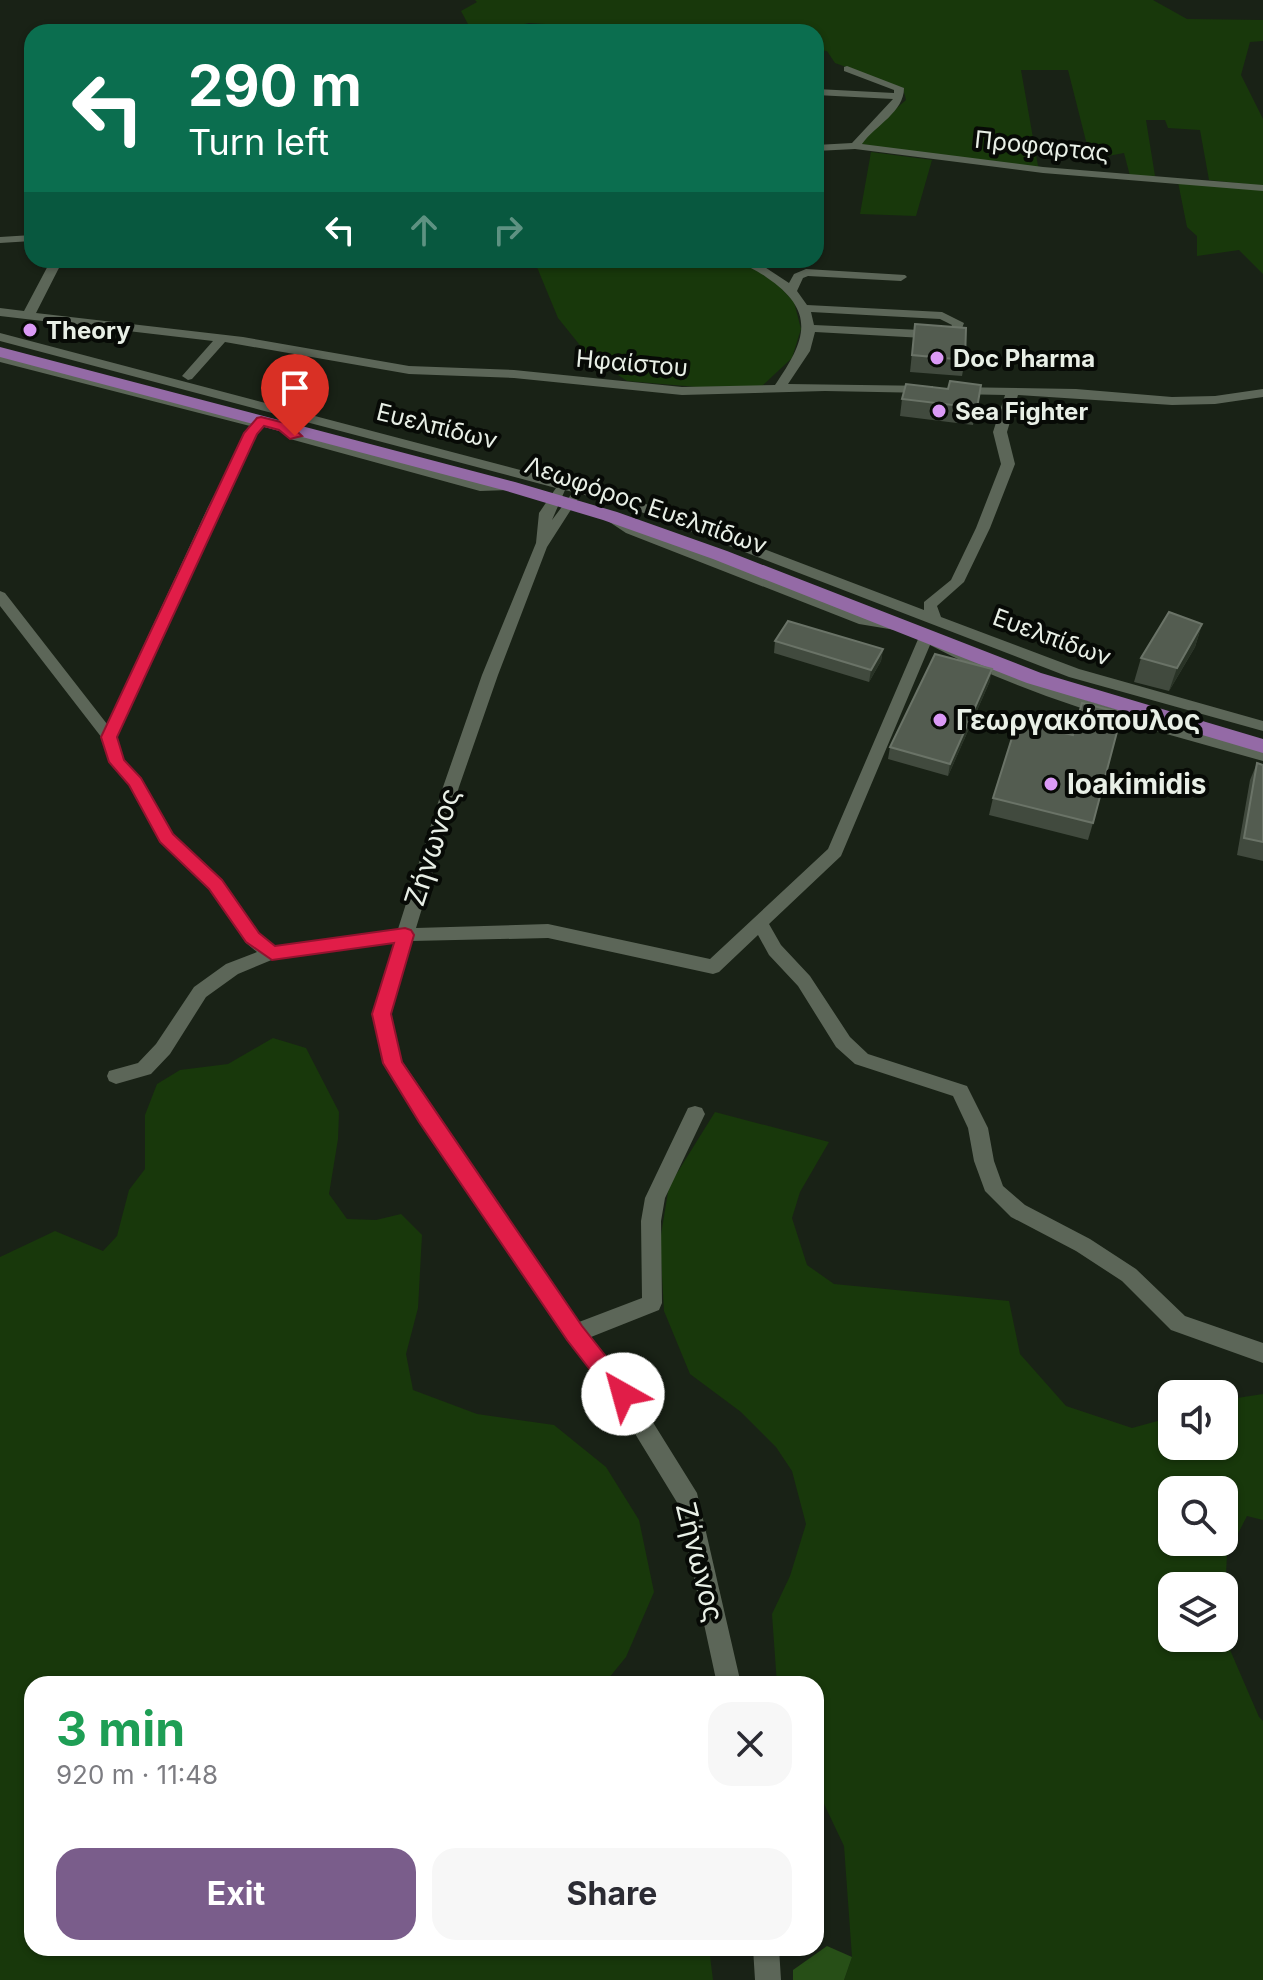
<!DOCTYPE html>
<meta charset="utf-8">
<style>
:root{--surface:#fff;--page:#f7f7f7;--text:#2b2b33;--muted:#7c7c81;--accent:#7a5d8b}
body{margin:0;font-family:Inter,sans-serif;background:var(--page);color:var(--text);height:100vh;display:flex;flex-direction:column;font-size:30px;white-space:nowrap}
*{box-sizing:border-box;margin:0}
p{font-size:26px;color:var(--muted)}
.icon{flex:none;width:44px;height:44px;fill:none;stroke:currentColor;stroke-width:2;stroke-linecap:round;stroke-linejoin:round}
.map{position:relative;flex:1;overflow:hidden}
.sheet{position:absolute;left:24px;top:1676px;width:800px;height:280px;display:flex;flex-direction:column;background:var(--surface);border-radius:24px;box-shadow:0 2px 6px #0004}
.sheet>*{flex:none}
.guide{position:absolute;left:24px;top:24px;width:800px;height:244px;border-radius:24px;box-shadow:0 2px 6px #0004;background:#0b6e4f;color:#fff;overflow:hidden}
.controls{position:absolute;left:1158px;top:1380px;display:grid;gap:16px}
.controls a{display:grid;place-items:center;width:80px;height:80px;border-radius:16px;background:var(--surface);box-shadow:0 2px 6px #0004;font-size:40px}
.pin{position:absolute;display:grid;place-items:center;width:68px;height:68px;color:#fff;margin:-82px -34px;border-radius:50% 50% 50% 0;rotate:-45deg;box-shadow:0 0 8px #0007}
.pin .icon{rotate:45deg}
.me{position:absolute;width:88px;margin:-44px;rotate:322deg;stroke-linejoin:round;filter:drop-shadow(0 0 6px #0008)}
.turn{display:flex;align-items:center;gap:28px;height:168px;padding:0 32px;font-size:36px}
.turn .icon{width:104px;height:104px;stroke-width:2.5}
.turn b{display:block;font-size:56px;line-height:68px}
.lanes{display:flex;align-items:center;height:76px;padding:0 32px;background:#0003;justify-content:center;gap:40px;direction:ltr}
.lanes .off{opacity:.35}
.round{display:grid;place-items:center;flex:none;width:84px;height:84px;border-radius:24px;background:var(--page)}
.headline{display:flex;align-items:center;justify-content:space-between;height:136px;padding:0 32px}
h1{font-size:48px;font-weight:700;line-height:60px;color:#1e9e55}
.primary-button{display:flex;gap:16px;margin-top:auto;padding:16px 32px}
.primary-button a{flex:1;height:92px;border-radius:24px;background:var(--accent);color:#fff;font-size:32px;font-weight:700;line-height:92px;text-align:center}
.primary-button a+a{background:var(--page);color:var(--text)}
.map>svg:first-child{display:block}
</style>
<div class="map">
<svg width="1263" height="1980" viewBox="0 0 1263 1980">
<rect width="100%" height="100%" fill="#192216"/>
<g fill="#18380b" fill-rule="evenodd">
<polygon points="475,0 1153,0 1187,19 1263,20 1263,41 1250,42 1241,75 1263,119 1263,186 1209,180 1200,130 1168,128 1165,120 1146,120 1155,176 1130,176 1124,153 1087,160 1090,157 1068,70 1021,70 1038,166 1042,168 861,145 868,133 906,100 903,88 835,63 827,51 816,50 816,32 669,32 529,23 497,30 469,26 461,11 477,2"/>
<polygon points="871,152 932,160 916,216 860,214"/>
<polygon points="1178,182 1263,190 1263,274 1239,250 1197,256 1197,236 1187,227"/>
<polygon points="534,260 735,260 756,270 777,284 794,302 801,329 792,358 762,386 697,387 627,381 587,354 558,318"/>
<polygon points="273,1038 306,1048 339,1112 338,1139 329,1194 347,1219 376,1220 401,1214 422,1235 418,1308 406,1354 413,1390 477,1414 554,1425 606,1467 639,1520 654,1592 626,1657 604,1684 32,1684 32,1948 709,1948 713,1980 0,1980 0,1257 55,1231 103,1251 117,1236 129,1190 145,1169 145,1115 157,1084 180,1070 228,1064"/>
<path d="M715 1112 829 1142 800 1192 792 1218 807 1265 834 1284 1009 1301 1020 1354 1066 1406 1132 1428 1172 1417V1446H1224V1400L1263 1394V1520L1247 1516 1227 1555 1224 1608V1586H1172V1638L1224 1636 1259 1717 1263 1721V1980H844L852 1957 844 1846 816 1787V1684H777L772 1614 790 1576 806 1524 792 1471 776 1447 741 1412 690 1374 664 1311 660 1241 669 1186ZM1172 1490H1224V1542H1172Z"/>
</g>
<polygon fill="#274f17" points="827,1946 852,1957 844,1980 793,1980 793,1970"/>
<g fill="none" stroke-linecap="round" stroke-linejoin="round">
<g fill="#5c6658" fill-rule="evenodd">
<path d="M847 66 904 88C904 112 876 125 862 144L1043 167 1263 185V191L1043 173 855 149 816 151V145L852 143 893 99 816 95 817 89 894 93V90L844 71V67Z"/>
<polygon points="32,235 32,241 0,243 0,237"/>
<path d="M51 260H63L36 313 243 337 409 366 514 370 682 387 775 385C805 341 818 312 766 277 758 271 747 267 739 260H754L789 283 794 274 806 269 905 275 907 277 901 281 808 276 803 278 797 291 807 305 942 312 964 323 960 334 942 339 815 332 810 351 788 384 933 386V392L929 393 825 391 682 395 514 378 409 374 225 342 192 379 188 380 182 376 213 341 0 316V308L24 311ZM811 312 940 319 952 325 950 329 942 331 814 325Z"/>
<path d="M0 333 638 501 924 610V602L951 580 976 528 1001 464 993 432 1005 395 955 394 951 393V387L1076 389 1172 397 1215 396 1263 389V397L1215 404 1172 405 1018 395 1007 432 1015 464 990 528 964 582 937 606 941 617 1079 669 1263 721V731L1069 677 628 507 581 494 547 547 498 675 459 787 416 928 548 924 710 959 828 849 919 637 926 632 990 664 1089 701 1263 751V761C1149 729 1035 701 930 645L841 856 769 924 781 945 810 976 850 1037 868 1054 967 1086 988 1128 994 1161 1003 1186 1025 1205 1090 1239 1136 1269 1185 1316 1263 1343V1363L1171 1330 1122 1281 1076 1251 1011 1217 985 1191 974 1161 968 1128 953 1096 855 1064 836 1047 798 986 769 955 758 935 719 972 713 974 548 938 412 941 390 1014 402 1061 579 1322 642 1298 641 1221 645 1198 688 1108 695 1106 702 1108 705 1114 665 1198 661 1221 662 1303 659 1310 591 1337 631 1387 697 1493 741 1684H717L678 1504 615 1401 568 1340 419 1122 384 1063 372 1014 394 943 274 959 238 974 206 997 170 1054 151 1074 116 1084 109 1081 107 1076 109 1071 138 1063 156 1044 194 987 226 964 257 952 246 943 209 888 160 842 129 785 109 762 102 738 0 606V591L5 593 107 724 208 507 250 426 0 362V354L246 419 261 417 267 421 257 434 222 507 117 737 124 760 141 778 172 834 221 880 258 933 275 946 398 929 443 787 482 675 536 543 539 513 556 488 0 341ZM565 490 573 492 552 520Z"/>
<polygon points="284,423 300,433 480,483 509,482 516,486 509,490 480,491 290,439 277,427"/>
<polygon points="610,512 636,527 867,617 895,620 902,625 895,630 859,624 626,533 605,519 603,516"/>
<polygon points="753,1948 779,1948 781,1980 755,1980"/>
</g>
<polygon fill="#946aa6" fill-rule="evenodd" points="0,347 515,482 617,512 727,551 1041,673 1263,739 1263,753 1027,683 713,559 603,520 503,490 0,357"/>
</g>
<g fill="#414a3e">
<polygon points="915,324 965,360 962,376 910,372"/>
<polygon points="981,385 973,425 900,416 902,399 948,389"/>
<polygon points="1202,624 1195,647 1169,691 1134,682 1141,658"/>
<polygon points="775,641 883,649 881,661 869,682 774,653"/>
<polygon points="990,681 948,776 888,759 890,747"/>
<polygon points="1257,763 1263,765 1263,861 1237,855 1250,780"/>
<polygon points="993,798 1093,823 1088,840 989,815"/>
</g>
<g fill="#293326">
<polygon points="1202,624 1195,647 1169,691 1177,668"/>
<polygon points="883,649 881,661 869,682 871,670"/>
<polygon points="992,669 990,681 948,776 950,764"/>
</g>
<g fill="#535c50" stroke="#6a7367" stroke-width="2">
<polygon points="915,324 966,328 965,360 912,355"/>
<polygon points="950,381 981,385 977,408 902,399 906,384 948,389"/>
<polygon points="1169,612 1202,624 1177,668 1141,658"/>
<polygon points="788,621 883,649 871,670 775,641"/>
<polygon points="935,654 992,669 950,764 890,747"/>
<polygon points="1082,703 1122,713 1093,823 993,798 1017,722 1073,735"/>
<polygon points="1257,763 1263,765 1263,842 1244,838"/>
</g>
<polygon fill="#e11d48" stroke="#92132f" stroke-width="2" points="261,417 289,424 302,436 290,439 279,430 264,426 257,434 117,737 124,760 141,778 173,834 222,880 259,933 275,946 405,928 411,930 414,935 391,1014 402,1062 582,1326 630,1387 634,1394 630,1402 623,1405 615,1402 567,1340 419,1122 383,1063 372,1014 394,943 272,960 246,942 209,889 160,842 129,785 109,762 101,737 244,433 257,418"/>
<g fill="#db9af6" stroke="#070a06" stroke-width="3">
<circle cx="30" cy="330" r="8"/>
<circle cx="937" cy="358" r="8"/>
<circle cx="939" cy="411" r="8"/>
<circle cx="940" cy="720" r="8"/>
<circle cx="1051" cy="784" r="8"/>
</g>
<g text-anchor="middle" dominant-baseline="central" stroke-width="8" stroke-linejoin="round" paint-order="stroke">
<g font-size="24" fill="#e8efe6" stroke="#070a06">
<text transform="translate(1042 146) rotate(6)">Προφαρτας</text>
<text transform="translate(632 363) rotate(5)">Ηφαίστου</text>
<text transform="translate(437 426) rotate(14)">Ευελπίδων</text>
<text transform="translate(646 505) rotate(19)">Λεωφόρος Ευελπίδων</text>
<text transform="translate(1052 637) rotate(20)">Ευελπίδων</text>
</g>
<g font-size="24" font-weight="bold" fill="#e8efe6" stroke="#070a06" text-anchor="start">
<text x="46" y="330">Theory</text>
<text x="953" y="358">Doc Pharma</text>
<text x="955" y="411">Sea Fighter</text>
</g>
<g font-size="28" font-weight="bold" fill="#e8efe6" stroke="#070a06" text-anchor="start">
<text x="956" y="720">Γεωργακόπουλος</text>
<text x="1067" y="784">Ioakimidis</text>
</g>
<g font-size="28" fill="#e8efe6" stroke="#070a06">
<text transform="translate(432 847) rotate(-72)">Ζήνωνος</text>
<text transform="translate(700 1562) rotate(76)">Ζήνωνος</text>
</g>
</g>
</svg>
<div class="controls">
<a><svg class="icon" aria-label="sound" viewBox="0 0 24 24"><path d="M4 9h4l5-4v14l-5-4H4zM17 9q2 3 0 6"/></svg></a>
<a><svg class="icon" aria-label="search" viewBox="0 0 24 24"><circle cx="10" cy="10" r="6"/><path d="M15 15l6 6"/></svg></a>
<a><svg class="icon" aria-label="layers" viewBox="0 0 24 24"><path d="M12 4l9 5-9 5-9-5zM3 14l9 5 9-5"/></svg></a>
</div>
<div class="pin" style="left:295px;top:436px;background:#d93025"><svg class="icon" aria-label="arrive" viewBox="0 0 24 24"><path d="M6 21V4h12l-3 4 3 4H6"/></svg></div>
<svg class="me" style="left:623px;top:1394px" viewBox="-20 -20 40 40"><circle r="19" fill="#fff"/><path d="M0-13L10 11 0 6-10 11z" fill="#e11d48"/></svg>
<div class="guide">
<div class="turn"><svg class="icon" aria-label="left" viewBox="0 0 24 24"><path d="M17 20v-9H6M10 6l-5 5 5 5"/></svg><div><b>290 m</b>Turn left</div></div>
<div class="lanes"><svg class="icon" aria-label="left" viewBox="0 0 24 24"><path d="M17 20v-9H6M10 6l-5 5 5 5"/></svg><svg class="icon off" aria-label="ahead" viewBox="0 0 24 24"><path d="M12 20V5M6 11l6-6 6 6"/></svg><svg class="icon off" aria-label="right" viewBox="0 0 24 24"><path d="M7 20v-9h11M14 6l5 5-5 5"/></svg></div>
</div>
<section class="sheet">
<div class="headline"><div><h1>3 min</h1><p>920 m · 11:48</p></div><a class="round"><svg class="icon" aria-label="close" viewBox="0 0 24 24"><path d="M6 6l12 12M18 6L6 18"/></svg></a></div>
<div class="primary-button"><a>Exit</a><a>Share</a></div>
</section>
</div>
